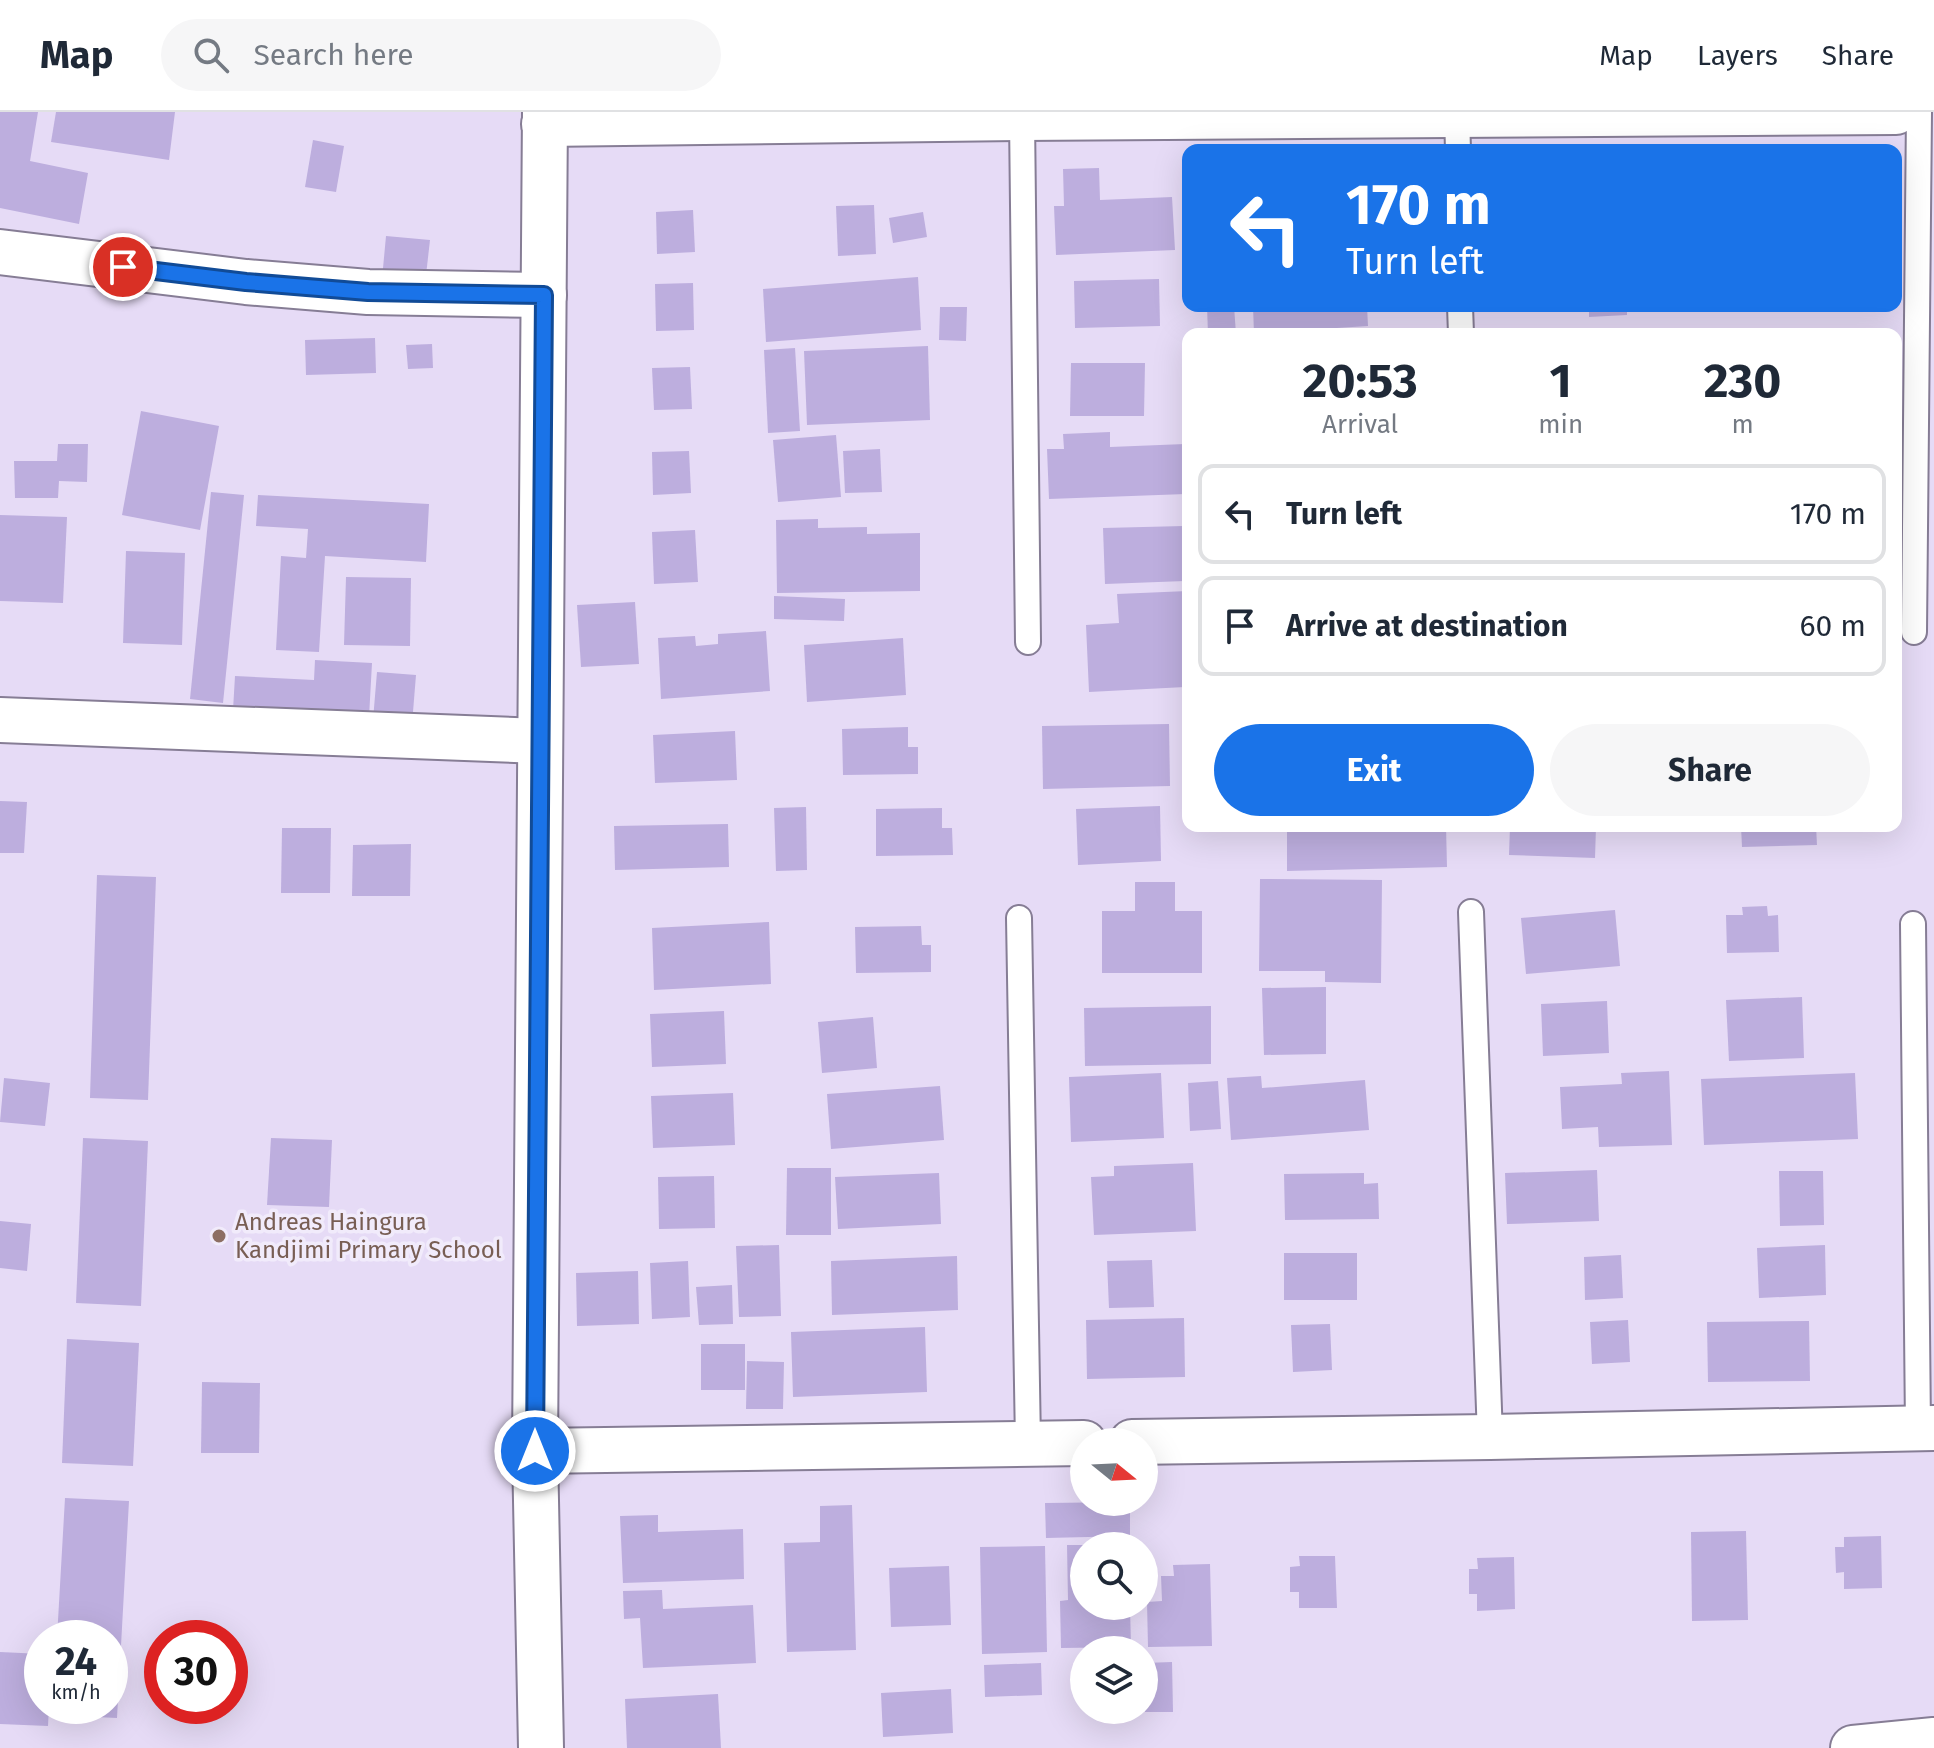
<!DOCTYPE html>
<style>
:root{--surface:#fff;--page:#f6f6f7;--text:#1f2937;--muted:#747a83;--line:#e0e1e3;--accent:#1a73e8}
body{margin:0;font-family:"Fira Sans",sans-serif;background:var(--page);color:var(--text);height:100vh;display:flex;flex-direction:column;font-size:30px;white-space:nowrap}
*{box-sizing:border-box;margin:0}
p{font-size:26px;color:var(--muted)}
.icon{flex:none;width:44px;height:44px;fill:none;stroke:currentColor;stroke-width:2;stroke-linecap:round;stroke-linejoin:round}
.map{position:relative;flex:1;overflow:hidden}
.panel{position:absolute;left:1182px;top:216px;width:720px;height:504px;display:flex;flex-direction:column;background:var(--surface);border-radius:16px;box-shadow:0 8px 32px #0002}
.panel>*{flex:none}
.banner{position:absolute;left:1182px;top:32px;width:720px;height:168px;border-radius:16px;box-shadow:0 8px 32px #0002;background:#1a73e8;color:#fff;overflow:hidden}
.needle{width:52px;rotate:108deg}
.controls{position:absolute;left:1070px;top:1316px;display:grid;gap:16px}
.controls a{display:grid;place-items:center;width:88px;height:88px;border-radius:50%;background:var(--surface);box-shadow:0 8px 32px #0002;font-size:40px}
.speed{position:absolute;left:24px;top:1508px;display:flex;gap:16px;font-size:40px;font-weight:700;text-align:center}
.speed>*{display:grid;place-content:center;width:104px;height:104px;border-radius:50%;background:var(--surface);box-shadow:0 8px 32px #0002;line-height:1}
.speed small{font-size:20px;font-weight:400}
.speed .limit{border:12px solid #d22;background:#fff;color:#111}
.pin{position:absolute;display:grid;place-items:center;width:68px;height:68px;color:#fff;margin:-34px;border:4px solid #fff;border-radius:50%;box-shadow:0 2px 8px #0007}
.me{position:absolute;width:88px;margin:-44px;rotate:0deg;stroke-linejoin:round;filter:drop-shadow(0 0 6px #0008)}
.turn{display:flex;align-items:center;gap:28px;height:168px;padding:0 32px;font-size:36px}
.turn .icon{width:104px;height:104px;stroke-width:2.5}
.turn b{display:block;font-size:56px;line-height:68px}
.eta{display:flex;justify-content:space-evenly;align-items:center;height:136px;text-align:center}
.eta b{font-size:48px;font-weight:700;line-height:56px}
.action{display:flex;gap:16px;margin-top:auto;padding:16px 32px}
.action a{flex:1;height:92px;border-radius:48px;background:var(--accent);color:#fff;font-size:32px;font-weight:700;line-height:92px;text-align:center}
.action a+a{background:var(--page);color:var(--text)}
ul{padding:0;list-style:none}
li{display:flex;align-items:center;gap:24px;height:100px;margin:0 16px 12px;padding:0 16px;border:4px solid var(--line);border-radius:16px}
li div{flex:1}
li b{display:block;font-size:30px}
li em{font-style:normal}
header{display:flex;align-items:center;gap:48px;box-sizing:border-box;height:112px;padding:0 40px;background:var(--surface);border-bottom:2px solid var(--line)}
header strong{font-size:38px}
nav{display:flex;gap:44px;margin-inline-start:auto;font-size:28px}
.search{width:560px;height:72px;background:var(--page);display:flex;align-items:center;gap:20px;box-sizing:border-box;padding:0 28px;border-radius:44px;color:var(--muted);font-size:30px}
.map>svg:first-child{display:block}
</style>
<header>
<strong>Map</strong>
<div class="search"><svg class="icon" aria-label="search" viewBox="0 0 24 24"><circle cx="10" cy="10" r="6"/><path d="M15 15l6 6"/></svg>Search here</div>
<nav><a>Map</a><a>Layers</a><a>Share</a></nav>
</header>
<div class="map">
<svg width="1934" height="1636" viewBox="0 0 1934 1636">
<rect width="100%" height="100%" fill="#e6dbf6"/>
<g fill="#bdaede">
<polygon points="0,0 38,0 30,49 88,61 79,112 0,96"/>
<polygon points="56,0 175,0 169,48 51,30"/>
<polygon points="313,28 344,34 336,80 305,75"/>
<polygon points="1099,56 1100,88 1172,85 1175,138 1056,143 1054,94 1064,94 1063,57"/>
<polygon points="874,93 876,142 838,144 836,94"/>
<polygon points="693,98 695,140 657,142 656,100"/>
<polygon points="923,100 927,125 893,131 889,106"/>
<polygon points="386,124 430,128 425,172 382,167"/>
<polygon points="918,165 921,218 766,230 763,177"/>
<polygon points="1159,167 1160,214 1075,216 1074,169"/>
<polygon points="693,171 694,218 656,219 655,172"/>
<polygon points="1207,194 1234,194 1236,222 1208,222"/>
<polygon points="1253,194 1367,194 1368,214 1337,216 1337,220 1254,222"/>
<polygon points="1589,194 1627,194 1627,203 1589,205"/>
<polygon points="1775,194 1813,194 1813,198 1776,199"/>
<polygon points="940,195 967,195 966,229 939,228"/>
<polygon points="375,226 376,261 306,263 305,228"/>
<polygon points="432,232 433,256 408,257 406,233"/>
<polygon points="928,234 930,308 807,313 804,239"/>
<polygon points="795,236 800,319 768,321 764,238"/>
<polygon points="1071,251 1145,251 1144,304 1070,304"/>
<polygon points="690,255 692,297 654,298 652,256"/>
<polygon points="141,299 219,314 200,418 122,403"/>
<polygon points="1110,320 1110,335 1185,332 1186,382 1049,387 1047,337 1064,337 1063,322"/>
<polygon points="836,323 841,385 778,390 773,328"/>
<polygon points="58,332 88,332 87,370 59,369 58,386 15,386 14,349 57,349"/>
<polygon points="880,337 882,380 845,381 843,339"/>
<polygon points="689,339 691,381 653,383 652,340"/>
<polygon points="211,380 244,383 223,591 190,587"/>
<polygon points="258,383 429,392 426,450 325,444 319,540 276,538 281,444 306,446 308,417 256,414"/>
<polygon points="0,403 67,405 63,491 0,489"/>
<polygon points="818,407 818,416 867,415 867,422 920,421 920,479 777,481 776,408"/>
<polygon points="1184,414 1185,469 1105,472 1103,416"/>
<polygon points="695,418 698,470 654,472 652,420"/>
<polygon points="126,439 185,441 182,533 123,531"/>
<polygon points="346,465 411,466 410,534 344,533"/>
<polygon points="1188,479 1188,588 1185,588 1185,575 1089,580 1086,513 1119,511 1117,482"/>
<polygon points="774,484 845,487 844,509 774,507"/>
<polygon points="635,490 639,552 581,555 577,493"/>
<polygon points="766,519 770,579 661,587 658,526 695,524 696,534 718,532 718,522"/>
<polygon points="903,526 906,583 807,590 804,533"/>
<polygon points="315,548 372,551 369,605 233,598 235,564 314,568"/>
<polygon points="377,560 416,563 412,612 373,608"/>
<polygon points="1169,612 1170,674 1043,677 1042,614"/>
<polygon points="908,615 908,635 918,635 918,662 843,663 842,617"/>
<polygon points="735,619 737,668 655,671 653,623"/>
<polygon points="0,689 27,690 24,741 0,741"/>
<polygon points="1160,694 1161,749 1078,753 1076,697"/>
<polygon points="806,695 807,758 776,759 774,696"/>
<polygon points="942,696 942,716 952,716 953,743 876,744 876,697"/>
<polygon points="728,712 729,755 615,758 614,714"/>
<polygon points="1287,714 1446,714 1447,755 1287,759"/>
<polygon points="1510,714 1596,714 1595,746 1509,743"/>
<polygon points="1741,714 1816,714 1817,733 1742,735"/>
<polygon points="282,716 331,716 330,781 281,781"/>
<polygon points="411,732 410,784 352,784 353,733"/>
<polygon points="97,763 156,765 148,988 90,986"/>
<polygon points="1260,767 1382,768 1381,871 1325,870 1325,859 1259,859"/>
<polygon points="1135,770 1175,770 1175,799 1202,799 1202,861 1102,861 1102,799 1135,799"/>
<polygon points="1767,794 1768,804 1778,803 1779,840 1727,841 1726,803 1743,803 1742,795"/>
<polygon points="1615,798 1620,854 1526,862 1521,806"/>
<polygon points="769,810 771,872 654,878 652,816"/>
<polygon points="921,814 922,833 931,833 931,860 856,861 855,815"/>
<polygon points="1326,875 1326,942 1264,943 1262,876"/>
<polygon points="1802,885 1804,946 1729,949 1726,888"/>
<polygon points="1607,889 1609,941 1543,944 1541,892"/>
<polygon points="1211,894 1211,952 1085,954 1084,896"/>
<polygon points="724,899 726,952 652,955 650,902"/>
<polygon points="873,905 877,956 822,961 818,910"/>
<polygon points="1669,959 1672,1033 1599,1035 1598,1015 1562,1017 1560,975 1622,972 1621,961"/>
<polygon points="1161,961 1164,1026 1071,1030 1069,965"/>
<polygon points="1855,961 1858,1027 1704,1033 1701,967"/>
<polygon points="1261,964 1262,976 1365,968 1369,1018 1231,1028 1227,966"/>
<polygon points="4,966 50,971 45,1014 0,1010"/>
<polygon points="1218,969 1221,1017 1190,1019 1188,971"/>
<polygon points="940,974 944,1028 831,1037 827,982"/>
<polygon points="733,981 735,1033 653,1036 651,984"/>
<polygon points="83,1026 148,1029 141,1194 76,1191"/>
<polygon points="271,1026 332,1028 329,1095 267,1093"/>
<polygon points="1193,1051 1196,1119 1094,1123 1091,1065 1114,1064 1114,1054"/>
<polygon points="787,1056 831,1056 831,1123 786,1123"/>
<polygon points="1597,1058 1599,1109 1507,1112 1505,1061"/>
<polygon points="1779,1059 1823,1059 1824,1113 1780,1114"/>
<polygon points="939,1061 941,1112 838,1117 835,1065"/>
<polygon points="1364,1061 1364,1072 1378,1071 1379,1107 1285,1108 1284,1062"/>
<polygon points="714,1064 715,1116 659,1117 658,1065"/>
<polygon points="0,1109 31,1112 27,1159 0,1156"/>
<polygon points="779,1133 781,1204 739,1205 736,1134"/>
<polygon points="1825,1133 1826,1183 1759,1186 1757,1136"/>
<rect x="1284" y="1141" width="73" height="47"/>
<polygon points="1621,1143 1623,1186 1585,1188 1584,1145"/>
<polygon points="957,1144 958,1198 832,1203 831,1149"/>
<polygon points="1152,1148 1154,1195 1109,1196 1107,1149"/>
<polygon points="688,1149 690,1205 652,1207 650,1151"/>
<polygon points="638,1159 639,1212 577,1214 576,1161"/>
<polygon points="732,1173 733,1212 699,1213 696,1175"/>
<polygon points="1184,1206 1185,1265 1087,1267 1086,1208"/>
<polygon points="1628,1208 1630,1250 1592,1252 1590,1210"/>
<polygon points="1809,1209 1810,1269 1708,1270 1707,1210"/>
<polygon points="1330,1212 1332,1258 1293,1260 1291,1213"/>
<polygon points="925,1215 927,1280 793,1285 791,1220"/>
<polygon points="67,1227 139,1231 133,1354 62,1351"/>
<rect x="701" y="1232" width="44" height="46"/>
<polygon points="747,1249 784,1250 783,1297 746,1297"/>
<polygon points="202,1270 260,1271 259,1341 201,1341"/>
<polygon points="65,1386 129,1389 117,1606 53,1603 53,1594 110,1594 110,1526 57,1526"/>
<polygon points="1130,1390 1130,1424 1046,1426 1045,1391"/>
<polygon points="852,1393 856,1538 787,1540 784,1431 820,1430 820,1394"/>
<polygon points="658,1403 658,1420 743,1417 744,1467 623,1471 620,1404"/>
<polygon points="1746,1419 1748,1508 1692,1509 1691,1420"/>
<polygon points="1881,1424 1882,1476 1844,1477 1844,1460 1836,1461 1835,1435 1844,1435 1844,1425"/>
<polygon points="1067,1433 1084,1433 1084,1494 1130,1494 1131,1535 1061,1536 1060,1489 1068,1488"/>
<polygon points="1045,1434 1047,1540 982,1542 980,1435"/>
<polygon points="1299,1444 1335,1444 1337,1496 1299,1496 1299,1480 1290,1480 1290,1455 1300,1454"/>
<polygon points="1514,1445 1515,1497 1477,1499 1477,1482 1469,1482 1469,1457 1478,1457 1477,1446"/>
<polygon points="1210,1452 1212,1534 1148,1535 1147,1490 1162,1489 1161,1464 1174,1464 1173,1453"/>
<polygon points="949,1454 951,1513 891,1515 889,1456"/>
<polygon points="662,1478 663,1497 753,1493 756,1551 643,1556 640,1506 624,1507 623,1479"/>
<polygon points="0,1540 42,1542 42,1594 49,1594 48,1614 0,1612"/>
<polygon points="1172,1550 1173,1600 1145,1600 1144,1551"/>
<polygon points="1041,1551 1042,1583 985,1585 984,1553"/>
<polygon points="951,1577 953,1621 883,1625 881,1581"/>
<polygon points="718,1582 721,1636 627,1636 625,1587"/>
</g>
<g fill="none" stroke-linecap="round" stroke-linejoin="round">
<defs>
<g id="service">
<polyline points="1457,3 1458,38"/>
<polyline points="1022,6 1028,530"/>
<polyline points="1460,194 1461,222"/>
<polyline points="1914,520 1919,0"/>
<polyline points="1471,800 1490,1325"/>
<polyline points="1019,806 1028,1331"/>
<polyline points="1913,812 1918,1317"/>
</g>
<g id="minor">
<polyline points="544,12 1022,6 1896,0"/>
<polyline points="0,140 246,170 368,180 544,183"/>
<polyline points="0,608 540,629"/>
<polyline points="1132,1330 1490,1325 1934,1316"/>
<polyline points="535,1339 1084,1331"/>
<polyline points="541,1636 535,1339 545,0"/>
</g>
<polyline id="tertiary" points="1853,1636 1934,1628"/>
</defs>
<use href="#service" stroke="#867d95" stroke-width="28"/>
<use href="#minor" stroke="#867d95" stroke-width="48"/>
<use href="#tertiary" stroke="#867d95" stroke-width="48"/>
<use href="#service" stroke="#fff" stroke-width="24"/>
<use href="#minor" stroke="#fff" stroke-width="44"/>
<use href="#tertiary" stroke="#fff" stroke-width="44"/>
</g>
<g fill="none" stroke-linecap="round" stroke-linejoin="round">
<defs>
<polyline id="route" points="123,155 246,170 368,180 544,183 535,1339"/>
</defs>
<use href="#route" stroke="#114b97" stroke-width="20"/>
<use href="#route" stroke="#1a73e8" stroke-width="14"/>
</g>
<circle fill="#8d6e63" stroke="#f1ebfb" stroke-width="3" cx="219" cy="1124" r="8"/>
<g text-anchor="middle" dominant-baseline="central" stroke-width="7" stroke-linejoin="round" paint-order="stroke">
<g font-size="24" fill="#785e54" stroke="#f1ebfb" text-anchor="start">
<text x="235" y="1110">Andreas Haingura<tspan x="235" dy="28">Kandjimi Primary School</tspan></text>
</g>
</g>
</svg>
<div class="controls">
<a><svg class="needle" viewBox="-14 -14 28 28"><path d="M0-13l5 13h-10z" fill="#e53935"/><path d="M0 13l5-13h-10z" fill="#747a83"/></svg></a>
<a><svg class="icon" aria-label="search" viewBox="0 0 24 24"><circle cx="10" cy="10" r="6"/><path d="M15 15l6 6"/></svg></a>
<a><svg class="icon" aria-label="layers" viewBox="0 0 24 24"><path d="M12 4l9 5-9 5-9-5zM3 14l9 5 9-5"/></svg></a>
</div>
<div class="speed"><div>24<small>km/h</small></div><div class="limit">30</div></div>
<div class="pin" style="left:123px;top:155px;background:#d93025"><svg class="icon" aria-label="arrive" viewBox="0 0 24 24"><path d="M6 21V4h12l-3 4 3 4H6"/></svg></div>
<svg class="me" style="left:535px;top:1339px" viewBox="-20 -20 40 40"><circle r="17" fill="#1a73e8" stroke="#fff" stroke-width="3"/><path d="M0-11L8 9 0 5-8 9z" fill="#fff"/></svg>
<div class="banner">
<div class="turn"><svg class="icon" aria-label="left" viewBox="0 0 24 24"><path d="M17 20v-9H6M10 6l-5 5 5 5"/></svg><div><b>170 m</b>Turn left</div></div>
</div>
<section class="panel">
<div class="eta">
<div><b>20:53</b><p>Arrival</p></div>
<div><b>1</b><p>min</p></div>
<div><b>230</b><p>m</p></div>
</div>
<ul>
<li><svg class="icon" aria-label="left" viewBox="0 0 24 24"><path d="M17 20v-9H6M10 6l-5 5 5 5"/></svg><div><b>Turn left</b></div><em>170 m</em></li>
<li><svg class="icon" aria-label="arrive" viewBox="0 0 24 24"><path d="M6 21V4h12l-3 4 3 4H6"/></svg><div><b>Arrive at destination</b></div><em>60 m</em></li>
</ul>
<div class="action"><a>Exit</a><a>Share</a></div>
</section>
</div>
